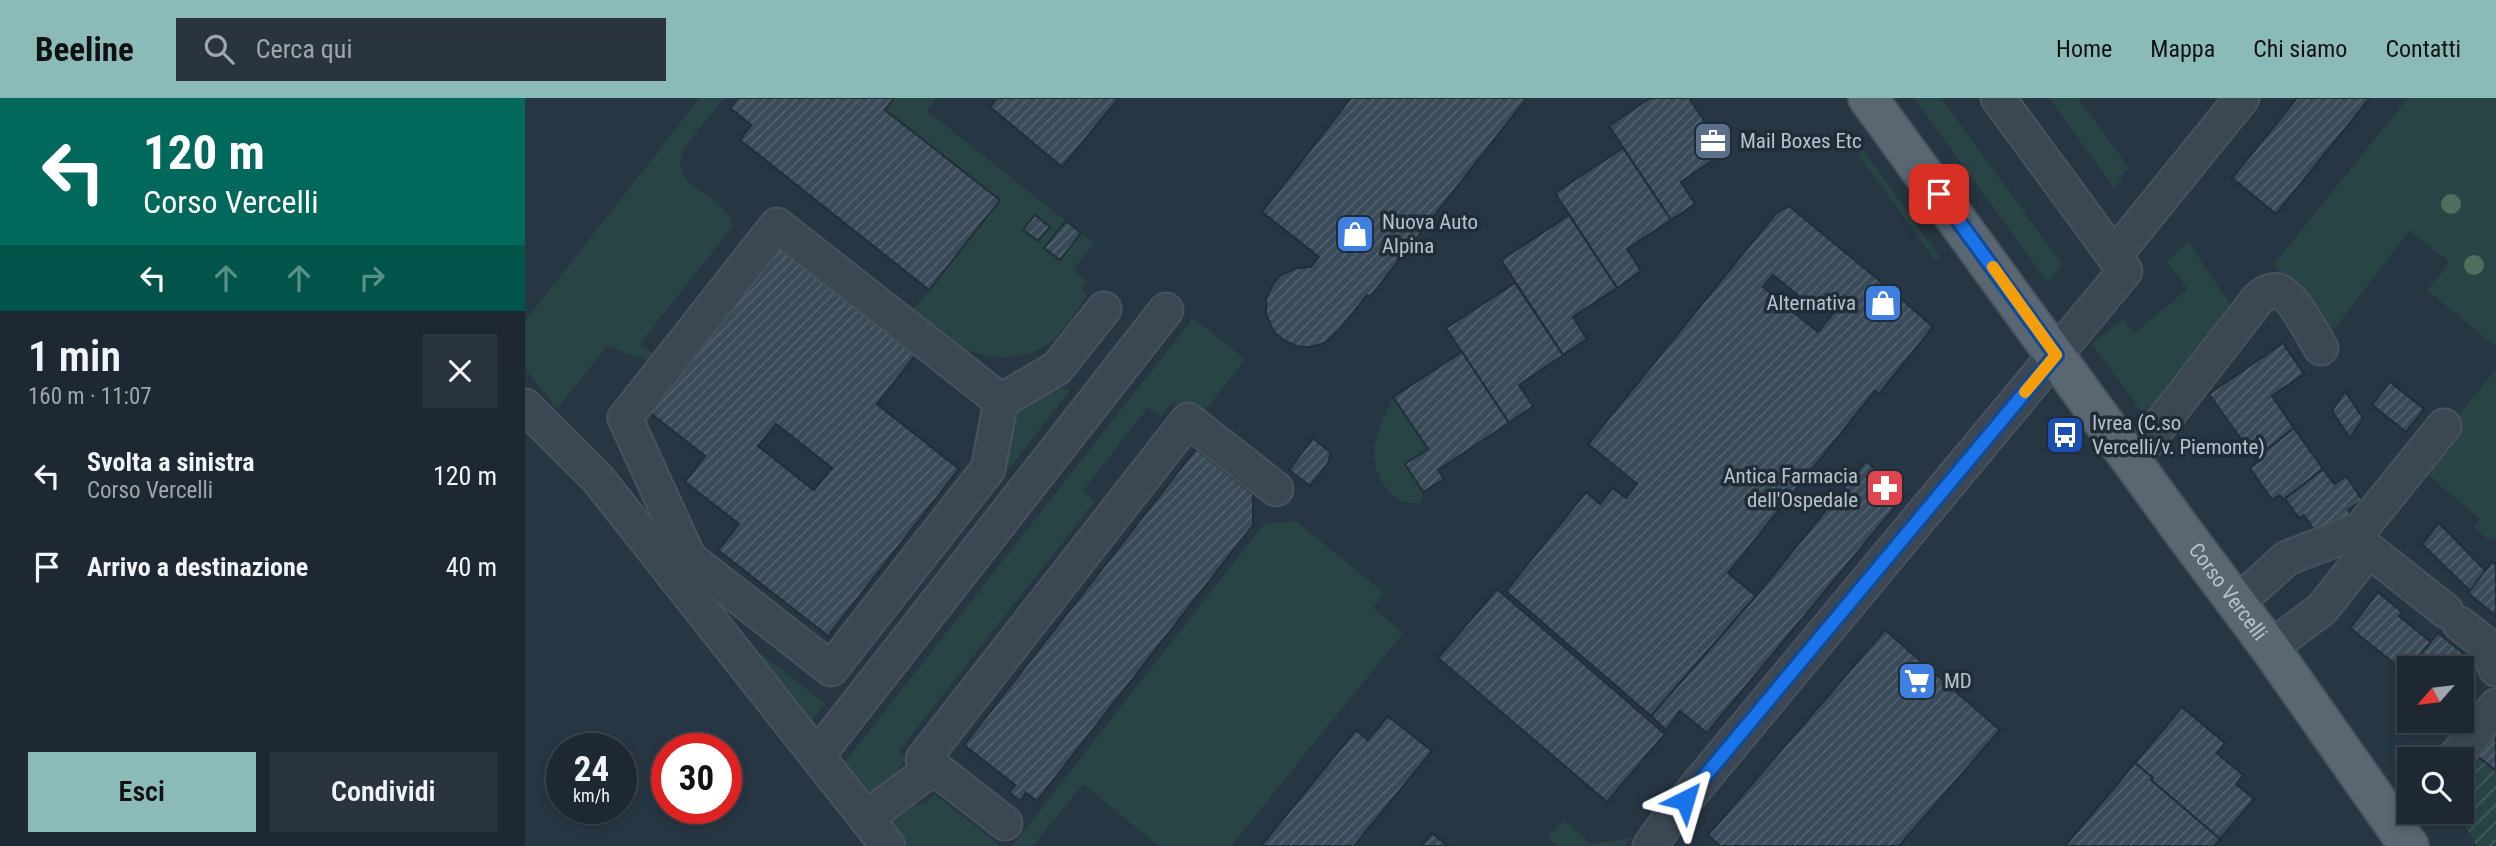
<!DOCTYPE html>
<html lang="it">
<meta charset="utf-8">
<style>
:root{--surface:#1d2832;--page:#2a343e;--text:#f1f3f6;--muted:#a0a6ac;--line:#3b444d;--accent:#8bbbb9}
body{margin:0;font-family:"Roboto Condensed",sans-serif;background:var(--page);color:var(--text);height:100vh;display:flex;flex-direction:column;font-size:26px;white-space:nowrap}
*{box-sizing:border-box;margin:0}
p{font-size:23px;color:var(--muted)}
.icon{flex:none;width:38px;height:38px;fill:none;stroke:currentColor;stroke-width:2;stroke-linecap:round;stroke-linejoin:round}
.map{position:relative;flex:1;overflow:hidden}
.drawer{display:flex;flex-direction:column;background:var(--surface);width:525px}
.drawer>*{flex:none}
.hud{background:#00695c;color:#fff;overflow:hidden}
.needle{width:46px;rotate:242deg}
.controls{position:absolute;left:1872px;top:558px;display:grid;gap:14px}
.controls a{display:grid;place-items:center;width:77px;height:77px;border-radius:0px;background:var(--surface);box-shadow:0 4px 10px #0003,0 0 0 2px var(--line);font-size:35px}
.speed{position:absolute;left:21px;top:635px;display:flex;gap:14px;font-size:35px;font-weight:700;text-align:center}
.speed>*{display:grid;place-content:center;width:91px;height:91px;border-radius:50%;background:var(--surface);box-shadow:0 4px 10px #0003,0 0 0 2px var(--line);line-height:1}
.speed small{font-size:18px;font-weight:400}
.speed .limit{border:10px solid #d22;background:#fff;color:#111}
.pin{position:absolute;display:grid;place-items:center;width:60px;height:60px;color:#fff;margin:-30px;border-radius:14px;box-shadow:0 4px 10px #0006}
.me{position:absolute;width:77px;margin:-38px;rotate:40deg;stroke-linejoin:round;filter:drop-shadow(0 0 5px #0008)}
.turn{display:flex;align-items:center;gap:24px;height:147px;padding:0 28px;font-size:32px}
.turn .icon{width:91px;height:91px;stroke-width:2.5}
.turn b{display:block;font-size:49px;line-height:60px}
.lanes{display:flex;align-items:center;height:66px;padding:0 28px;background:#0003;justify-content:center;gap:35px;direction:ltr}
.lanes .off{opacity:.35}
.round{display:grid;place-items:center;flex:none;width:74px;height:74px;border-radius:0px;background:var(--page)}
.summary{display:flex;align-items:center;justify-content:space-between;height:119px;padding:0 28px}
h1{font-size:42px;font-weight:600;line-height:52px}
.primary-button{display:flex;gap:14px;margin-top:auto;padding:14px 28px}
.primary-button a{flex:1;height:80px;border-radius:0px;background:var(--accent);color:#111;font-size:28px;font-weight:600;line-height:80px;text-align:center}
.primary-button a+a{background:var(--page);color:var(--text)}
ul{padding:0;list-style:none}
li{display:flex;align-items:center;gap:21px;height:91px;padding:0 28px}
li div{flex:1}
li b{display:block;font-size:26px}
li em{font-style:normal}
header{display:flex;align-items:center;gap:42px;box-sizing:border-box;height:98px;padding:0 35px;background:var(--accent);color:#111}
header strong{font-size:33px}
nav{display:flex;gap:38px;margin-inline-start:auto;font-size:24px}
.search{width:490px;height:63px;background:var(--page);display:flex;align-items:center;gap:18px;box-sizing:border-box;padding:0 24px;border-radius:0px;color:var(--muted);font-size:26px}
main{display:flex;flex:1;min-height:0}
.map>svg:first-child{display:block}
</style>
<header>
<strong>Beeline</strong>
<div class="search"><svg class="icon" aria-label="search" viewBox="0 0 24 24"><circle cx="10" cy="10" r="6"/><path d="M15 15l6 6"/></svg>Cerca qui</div>
<nav><a>Home</a><a>Mappa</a><a>Chi siamo</a><a>Contatti</a></nav>
</header>
<main>
<section class="drawer">
<div class="hud">
<div class="turn"><svg class="icon" aria-label="left" viewBox="0 0 24 24"><path d="M17 20v-9H6M10 6l-5 5 5 5"/></svg><div><b>120 m</b>Corso Vercelli</div></div>
<div class="lanes"><svg class="icon" aria-label="left" viewBox="0 0 24 24"><path d="M17 20v-9H6M10 6l-5 5 5 5"/></svg><svg class="icon off" aria-label="ahead" viewBox="0 0 24 24"><path d="M12 20V5M6 11l6-6 6 6"/></svg><svg class="icon off" aria-label="ahead" viewBox="0 0 24 24"><path d="M12 20V5M6 11l6-6 6 6"/></svg><svg class="icon off" aria-label="right" viewBox="0 0 24 24"><path d="M7 20v-9h11M14 6l5 5-5 5"/></svg></div>
</div>
<div class="summary"><div><h1>1 min</h1><p>160 m · 11:07</p></div><a class="round"><svg class="icon" aria-label="close" viewBox="0 0 24 24"><path d="M6 6l12 12M18 6L6 18"/></svg></a></div>
<ul>
<li><svg class="icon" aria-label="left" viewBox="0 0 24 24"><path d="M17 20v-9H6M10 6l-5 5 5 5"/></svg><div><b>Svolta a sinistra</b><p>Corso Vercelli</p></div><em>120 m</em></li>
<li><svg class="icon" aria-label="arrive" viewBox="0 0 24 24"><path d="M6 21V4h12l-3 4 3 4H6"/></svg><div><b>Arrivo a destinazione</b></div><em>40 m</em></li>
</ul>
<div class="primary-button"><a>Esci</a><a>Condividi</a></div>
</section>
<div class="map">
<svg width="1971" height="748" viewBox="0 0 1971 748">
<defs>
<pattern id="garden-furrows" width="10" height="10" patternUnits="userSpaceOnUse" patternTransform="scale(1.75)"><rect width="10" height="10" fill="#294444"/><path d="M-1 1l2-2M0 10L10 0M9 11l2-2" fill="none" stroke="#465d5e"/></pattern>
<pattern id="building-hatch" width="6" height="6" patternUnits="userSpaceOnUse" patternTransform="scale(1.75)"><rect width="6" height="6" fill="#394a59"/><path d="M-1 1l2-2M0 6l6-6M5 7l2-2" fill="none" stroke="#546270"/></pattern>
</defs>
<rect width="100%" height="100%" fill="#273643"/>
<g fill="#294444">
<path d="M175 0H200C187 16 169 34 159 52 139 91 208 98 207 129L115 246 132 259 130 265 82 248 32 311 0 270V223Z"/>
<path d="M369 0H411L402 13 541 123 520 149 535 162 556 135 569 145 548 172 563 184 556 192 563 197C553 210 539 234 526 244 477 279 425 246 381 222L474 102 360 12Z"/>
<polygon points="1389,0 1416,0 1537,166 1523,185"/>
<polygon points="1524,0 1553,0 1604,70 1589,90"/>
<polygon points="1883,0 1971,0 1971,249 1902,192 1925,164 1884,133 1801,242 1749,166"/>
<polygon points="1338,52 1415,159 1410,162 1333,56"/>
<polygon points="1663,143 1710,214 1648,294 1619,317 1567,246 1598,221 1609,235 1663,191 1642,164"/>
<polygon points="668,220 720,261 679,314 667,306 645,307 635,318 623,309 558,393 570,403 373,654 381,661 365,682 341,699 316,669"/>
<polygon points="1971,271 1971,440 1965,443 1949,430 1955,421 1903,377 1885,399 1874,390"/>
<polygon points="531,287 545,293 466,393 486,350 490,314"/>
<path d="M868 299 903 351 880 366 898 394 896 404C864 412 845 371 850 345 853 329 863 314 868 299Z"/>
<polygon points="771,423 859,495 848,510 878,535 706,748 634,748 558,686 508,748 487,748 739,426"/>
<polygon points="206,532 300,606 281,629"/>
<polygon points="409,696 475,748 383,748 362,723 384,707 401,706"/>
<polygon points="1040,722 1065,746 1106,740 1100,748 1032,748 1023,739"/>
</g>
<polygon fill="url(#garden-furrows)" points="1971,625 1971,748 1952,748 1932,714 1937,714 1937,668"/>
<g fill="url(#building-hatch)" stroke="#222e3a" stroke-width="2" fill-rule="evenodd">
<polygon points="213,0 369,0 360,12 475,102 404,192 215,42 226,27 205,10"/>
<polygon points="472,0 594,0 537,69 465,9"/>
<polygon points="826,0 1002,0 845,199 842,197 814,232 800,245 785,249 775,249 760,243 749,234 741,216 741,201 748,186 756,177 773,170 786,169 794,159 737,114"/>
<polygon points="1125,0 1164,0 1200,54 1156,84 1170,106 1146,122 1084,28"/>
<polygon points="1772,0 1845,0 1751,116 1707,80"/>
<polygon points="1098,50 1146,122 1102,151 1116,173 1092,190 1030,95"/>
<path d="M1264 108 1378 202 1408 229 1354 296 1350 293 1203 475 1231 498 1126 618 981 493 1061 394 1075 406 1088 390 1101 400 1112 386 1063 346 1251 115ZM1248 177 1288 210 1296 201 1310 213 1293 234 1238 189Z"/>
<polygon points="510,117 525,129 513,143 498,132"/>
<polygon points="1044,117 1092,190 1048,219 1062,241 1038,257 976,162"/>
<polygon points="541,123 556,135 535,162 519,150"/>
<path d="M255 147 392 255 352 306 434 371 303 538 193 452 214 426 160 384 180 358 124 314ZM251 326 307 370 289 392 233 348Z"/>
<polygon points="990,185 1038,257 994,287 1008,308 984,325 921,230"/>
<polygon points="1758,245 1779,276 1747,298 1769,330 1730,361 1684,296"/>
<polygon points="937,254 984,325 913,372 919,381 898,394 880,366 903,351 868,299"/>
<polygon points="1865,284 1899,311 1881,334 1847,307"/>
<polygon points="1820,293 1838,320 1825,340 1807,313"/>
<polygon points="1769,330 1798,371 1758,402 1755,397 1747,402 1725,370 1732,364 1730,361"/>
<polygon points="788,340 806,355 803,365 785,388 764,372"/>
<polygon points="671,351 728,396 728,427 512,703 501,695 495,703 484,694 490,687 439,647"/>
<polygon points="1341,363 1380,397 1182,635 1155,613 1141,632 1126,618 1231,498"/>
<polygon points="1798,371 1809,386 1821,378 1837,402 1823,412 1826,417 1794,439 1779,417 1774,420 1760,401"/>
<polygon points="1914,425 1961,473 1945,493 1897,446"/>
<polygon points="1967,464 1971,467 1971,518 1943,495"/>
<polygon points="972,491 1140,636 1082,704 913,560"/>
<polygon points="1853,494 1877,514 1874,518 1906,544 1881,575 1825,530"/>
<polygon points="1360,532 1475,632 1374,748 1195,748 1183,737"/>
<polygon points="1913,535 1949,564 1937,579 1937,570 1885,570"/>
<polygon points="1657,609 1700,645 1692,655 1718,677 1711,686 1729,701 1695,741 1626,682 1628,680 1610,665"/>
<polygon points="863,618 907,653 829,748 736,748 831,632 843,642"/>
<polygon points="1971,629 1971,673 1950,656"/>
<polygon points="1610,665 1628,680 1626,682 1695,741 1689,748 1540,748"/>
<polygon points="907,735 923,748 896,748"/>
</g>
<g fill="none" stroke-linecap="round" stroke-linejoin="round">
<defs>
<g id="minor">
<polygon points="252,127 476,303 463,371 306,571 164,460 100,320"/>
<polyline points="1589,158 1717,0"/>
<polyline points="476,303 532,270 579,211"/>
<polyline points="0,308 73,381 363,748"/>
<path d="M1607 363 1733 201C1739 196 1745 191 1753 193 1768 197 1787 236 1796 250"/>
<polyline points="1712,505 1762,460 1835,432 1919,328"/>
<polyline points="1935,526 1963,548 1971,571"/>
<polyline points="1745,550 1797,511 1844,452 1921,513"/>
<polyline points="292,658 641,212"/>
<polyline points="1928,662 1971,608"/>
<polyline points="341,720 409,669"/>
<polyline points="480,725 398,661 663,322 751,391"/>
<polyline points="1125,748 1143,723 1600,173 1473,0"/>
</g>
<g id="major">
<path id="s1" d="M1343 0 1659 435 1745 550 1884 748"/>
</g>
</defs>
<use href="#minor" stroke="#48535f" stroke-width="37"/>
<use href="#major" stroke="#48535f" stroke-width="42"/>
<use href="#minor" stroke="#3b4752" stroke-width="33"/>
<use href="#major" stroke="#596772" stroke-width="38"/>
</g>
<g fill="#4f6f5e">
<circle cx="1926" cy="106" r="10"/>
<circle cx="1949" cy="167" r="10"/>
</g>
<g fill="none" stroke-linecap="round" stroke-linejoin="round">
<defs>
<polyline id="route" points="1160,702 1531,257 1414,96"/>
</defs>
<use href="#route" stroke="#114b97" stroke-width="18"/>
<use href="#route" stroke="#1a73e8" stroke-width="12"/>
<polyline stroke="#f59e0b" stroke-width="12" points="1468,169 1531,257 1500,294"/>
</g>
<defs>
<symbol id="office-square" viewBox="-11 -11 22 22"><rect x="-9" y="-9" width="18" height="18" rx="4" fill="#5c6f8a" stroke="#202c38"/><path d="M-6-3h4V-5.5h4V-3h4V5H-6ZM-1-4.5V-3h2v-1.5ZM-6 0V1H6V0Z" fill="#fff"/></symbol>
<symbol id="shop-square" viewBox="-11 -11 22 22"><rect x="-9" y="-9" width="18" height="18" rx="4" fill="#3f7fe0" stroke="#202c38"/><path d="M-5-2.5h2.3a2.7 3.5 0 0 1 5.4 0H5L5.5 6h-11ZM-1.5-2.5h3a1.5 2.3 0 0 0-3 0Z" fill="#fff"/></symbol>
<symbol id="bus-square" viewBox="-11 -11 22 22"><rect x="-9" y="-9" width="18" height="18" rx="4" fill="#1a4fb4" stroke="#202c38"/><path d="M-5-6H5V4H4V6H2V4H-2V6H-4V4H-5ZM-3.5-4V0h7V-4ZM-3.5 1.2v1.5H-2V1.2ZM2 1.2v1.5H3.5V1.2Z" fill="#fff"/></symbol>
<symbol id="pharmacy-square" viewBox="-11 -11 22 22"><rect x="-9" y="-9" width="18" height="18" rx="4" fill="#e0444e" stroke="#202c38"/><path d="M-2-6h4v4h4v4h-4v4h-4v-4h-4v-4h4Z" fill="#fff"/></symbol>
<symbol id="supermarket-square" viewBox="-11 -11 22 22"><rect x="-9" y="-9" width="18" height="18" rx="4" fill="#3f7fe0" stroke="#202c38"/><path d="M-6-5.5h2.5l.6 2H6L4.5 2H-2.5L-4.4-4H-6ZM-1.5 3.2a1.3 1.3 0 1 0 .1 0ZM3 3.2a1.3 1.3 0 1 0 .1 0Z" fill="#fff"/></symbol>
</defs>
<g fill-rule="evenodd">
<use href="#office-square" x="1166" y="21" width="44" height="44"/>
<use href="#shop-square" x="808" y="114" width="44" height="44"/>
<use href="#shop-square" x="1336" y="183" width="44" height="44"/>
<use href="#bus-square" x="1518" y="315" width="44" height="44"/>
<use href="#pharmacy-square" x="1338" y="368" width="44" height="44"/>
<use href="#supermarket-square" x="1370" y="561" width="44" height="44"/>
</g>
<g text-anchor="middle" dominant-baseline="central" stroke-width="7" stroke-linejoin="round" paint-order="stroke">
<g font-size="21" fill="#b8c2cc" stroke="#202c38" text-anchor="start">
<text x="1215" y="43">Mail Boxes Etc</text>
<text x="857" y="124">Nuova Auto<tspan x="857" dy="24">Alpina</tspan></text>
<text x="1331" y="205" text-anchor="end">Alternativa</text>
<text x="1567" y="325">Ivrea (C.so<tspan x="1567" dy="24">Vercelli/v. Piemonte)</tspan></text>
<text x="1333" y="378" text-anchor="end">Antica Farmacia<tspan x="1333" dy="24">dell'Ospedale</tspan></text>
<text x="1419" y="583">MD</text>
</g>
<g font-size="21" fill="#b8c2cc" stroke="#202c38">
<text stroke="none"><textPath href="#s1" startOffset="611">Corso Vercelli</textPath></text>
</g>
</g>
</svg>
<div class="controls">
<a><svg class="needle" viewBox="-14 -14 28 28"><path d="M0-13l5 13h-10z" fill="#e53935"/><path d="M0 13l5-13h-10z" fill="#a0a6ac"/></svg></a>
<a><svg class="icon" aria-label="search" viewBox="0 0 24 24"><circle cx="10" cy="10" r="6"/><path d="M15 15l6 6"/></svg></a>
</div>
<div class="speed"><div>24<small>km/h</small></div><div class="limit">30</div></div>
<div class="pin" style="left:1414px;top:96px;background:#d93025"><svg class="icon" aria-label="arrive" viewBox="0 0 24 24"><path d="M6 21V4h12l-3 4 3 4H6"/></svg></div>
<svg class="me" style="left:1160px;top:702px" viewBox="-20 -20 40 40"><path d="M0-17L14 15 0 8-14 15z" fill="#1a73e8" stroke="#fff" stroke-width="4"/></svg>
</div>
</main>
